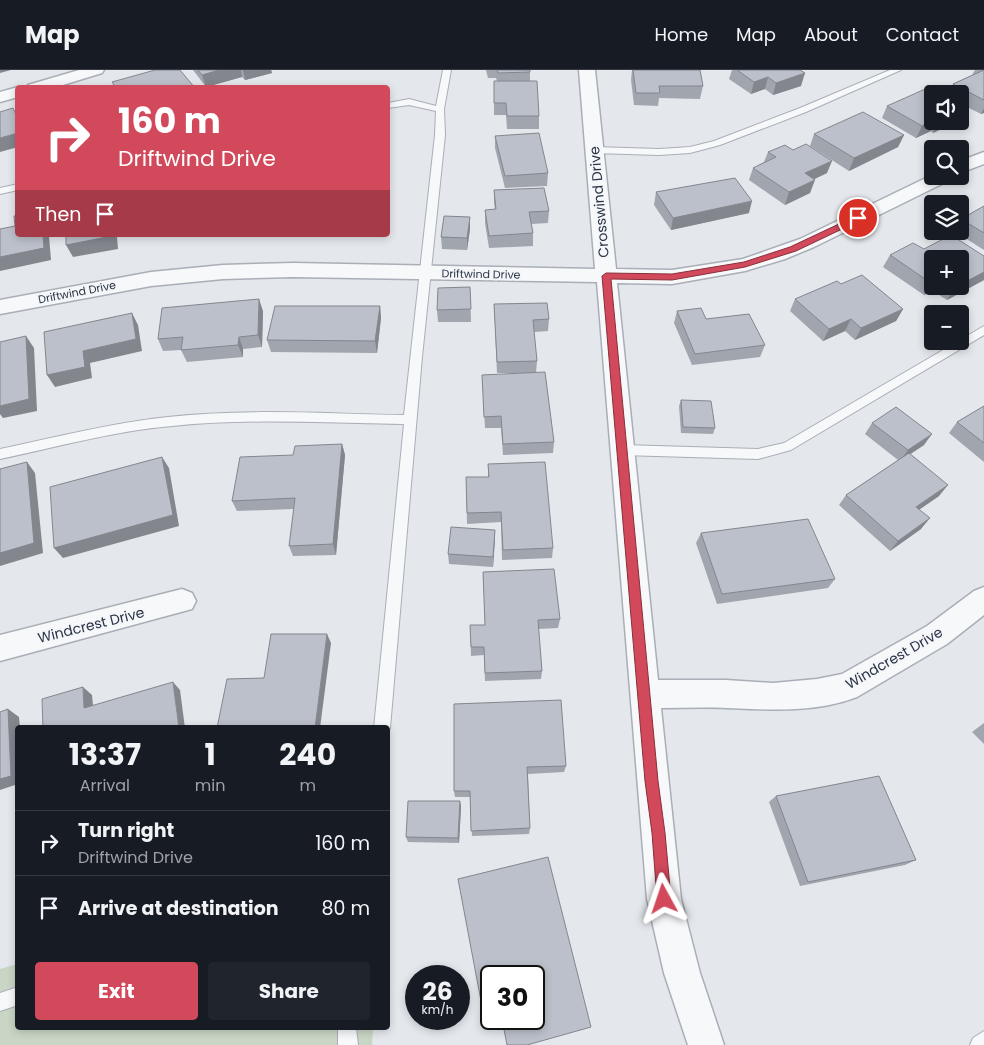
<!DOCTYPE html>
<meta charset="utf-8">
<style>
:root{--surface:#171b24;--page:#20242c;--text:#f1f3f6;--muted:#9ea1a6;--line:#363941;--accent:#d1495b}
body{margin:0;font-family:Poppins,sans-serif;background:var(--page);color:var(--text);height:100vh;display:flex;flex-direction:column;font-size:19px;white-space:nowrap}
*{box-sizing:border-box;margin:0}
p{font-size:16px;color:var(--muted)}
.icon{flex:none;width:28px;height:28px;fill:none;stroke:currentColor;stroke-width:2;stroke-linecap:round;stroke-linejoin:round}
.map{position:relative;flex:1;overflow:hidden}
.sheet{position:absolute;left:15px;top:655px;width:375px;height:305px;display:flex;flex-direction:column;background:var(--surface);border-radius:5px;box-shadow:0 2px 8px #0003}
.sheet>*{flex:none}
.top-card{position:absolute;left:15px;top:15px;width:375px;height:152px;border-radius:5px;box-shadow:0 2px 8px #0003;background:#d1495b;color:#fff;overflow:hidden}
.buttons{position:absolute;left:924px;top:15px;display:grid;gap:10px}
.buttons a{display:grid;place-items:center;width:45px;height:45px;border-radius:5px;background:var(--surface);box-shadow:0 2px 8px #0003;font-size:25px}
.speed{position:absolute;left:405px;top:895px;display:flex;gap:10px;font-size:25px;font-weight:700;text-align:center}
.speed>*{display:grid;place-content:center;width:65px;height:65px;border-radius:50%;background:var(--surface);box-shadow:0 2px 8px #0003;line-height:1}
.speed small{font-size:12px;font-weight:400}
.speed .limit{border:2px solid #111;border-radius:8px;background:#fff;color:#111}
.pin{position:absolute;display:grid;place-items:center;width:42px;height:42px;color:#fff;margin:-21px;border:2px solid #fff;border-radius:50%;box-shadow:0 1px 5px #0007}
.me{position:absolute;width:55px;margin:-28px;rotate:355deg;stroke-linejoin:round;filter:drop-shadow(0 0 4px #0008)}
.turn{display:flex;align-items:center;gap:18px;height:105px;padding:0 20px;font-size:22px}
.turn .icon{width:65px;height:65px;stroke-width:2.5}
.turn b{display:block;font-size:35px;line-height:42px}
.then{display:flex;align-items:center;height:48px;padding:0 20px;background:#0003;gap:10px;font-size:19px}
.eta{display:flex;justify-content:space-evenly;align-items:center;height:85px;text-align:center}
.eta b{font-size:30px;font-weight:700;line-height:35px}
.button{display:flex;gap:10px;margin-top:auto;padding:10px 20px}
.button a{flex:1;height:58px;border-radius:5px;background:var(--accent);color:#fff;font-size:20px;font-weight:700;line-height:58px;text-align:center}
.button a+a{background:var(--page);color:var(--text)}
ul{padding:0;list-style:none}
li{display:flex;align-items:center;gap:15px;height:65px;padding:0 20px;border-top:1px solid var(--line)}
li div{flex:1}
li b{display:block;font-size:19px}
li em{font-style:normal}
header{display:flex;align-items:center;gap:30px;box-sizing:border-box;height:70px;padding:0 25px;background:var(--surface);border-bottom:1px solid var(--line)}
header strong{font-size:24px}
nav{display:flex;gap:28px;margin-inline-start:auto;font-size:18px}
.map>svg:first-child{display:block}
</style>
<header>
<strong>Map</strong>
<nav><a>Home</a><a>Map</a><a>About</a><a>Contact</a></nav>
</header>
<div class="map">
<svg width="984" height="975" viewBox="0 0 984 975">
<rect width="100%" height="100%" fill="#e4e7ec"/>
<polygon fill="#c9d6c5" points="17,894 18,958 373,958 372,975 0,975 0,899"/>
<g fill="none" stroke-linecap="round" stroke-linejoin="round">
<defs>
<g id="service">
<path d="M443 0H451L444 39 445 65 422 287 390 658 388 663V658H374L404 354C326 353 249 348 172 356 114 361 57 377 0 389V379C56 367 112 353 168 347 247 338 326 344 404 345L435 65 436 41 409 35 388 38V33L409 29 436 36Z"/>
<polygon points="890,0 901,0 806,42 720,75 690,83 659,85 594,83 589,80 594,77 659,79 690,77 714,71 800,38"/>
<polygon points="18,114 18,120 0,124 0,118"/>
<polygon points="984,256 984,265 791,380 758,389 622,385 618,383 616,380 618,377 622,375 758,379 784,373"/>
<polygon points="18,917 18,935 0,941 0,923"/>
<polygon points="338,958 356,958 358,975 338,975"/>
<polygon points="984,961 984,975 970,975 973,968"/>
</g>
<g id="minor">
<polygon points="79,0 104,0 102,3 53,18 26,18 28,15"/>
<path d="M579 0H595L616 199 672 200 743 189 800 169 932 105V106H953L950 110 814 177 785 189 745 201 672 214 617 213 658 610H726L773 613 817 609 842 604 927 556 974 521 984 517V545L947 574 857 627C815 643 771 640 727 638 705 637 683 638 661 638L681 829 700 903 724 975H688L664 903 647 829 597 212 293 207 223 209 151 216 0 244V230L151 202 223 195 293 193 595 199Z"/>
<polygon points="18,17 20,18 18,18 18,27 0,32 0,22"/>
<polygon points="984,82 984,94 960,103 960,91"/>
<polygon points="182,519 192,523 196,531 192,539 0,591 0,565"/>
</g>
</defs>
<use href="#service" stroke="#a9aeb7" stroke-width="2"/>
<use href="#minor" stroke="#a9aeb7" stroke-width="3"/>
<use href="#service" fill="#f7f8fa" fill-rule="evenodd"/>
<use href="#minor" fill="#f7f8fa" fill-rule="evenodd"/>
</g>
<g fill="#a1a5ae" fill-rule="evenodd">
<polygon points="193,0 271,0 272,3 245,10 242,7 206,17"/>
<polygon points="486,0 530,0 530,11 539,46 539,59 507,59 506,45 494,45 494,11 497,11 496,8 488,8"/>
<polygon points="632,0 700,0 703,16 700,29 659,28 658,36 634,35 631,10"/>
<polygon points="732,0 800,0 801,16 773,25 765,19 751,24 729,9"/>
<polygon points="975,0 984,0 984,43 981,44 969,38 963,49 960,50 960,24 948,24 953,14 972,5"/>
<polygon points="887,36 932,51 958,51 933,63 931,61 916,68 882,48"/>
<polygon points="814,64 904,65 898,77 849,101 810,76"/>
<polygon points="495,66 548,103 547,116 505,118 495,78"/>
<polygon points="768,82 827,103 814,109 810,123 785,135 749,110 753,98 764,92"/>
<polygon points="494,120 549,141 548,153 531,154 533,163 533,176 489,178 485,153 485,140 495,140 494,133"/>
<polygon points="656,122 749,143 671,160 654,135"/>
<polygon points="984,136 984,180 954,161 960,161 961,149"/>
<polygon points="470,159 467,180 442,179 441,167"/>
<path d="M924 179 984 186V210L947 230 933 221 924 225 883 197 890 185ZM932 189 960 216H932Z"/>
<polygon points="841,214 903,239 896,251 855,270 845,261 823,271 790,241 795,229"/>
<polygon points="470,217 471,252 438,252 437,240"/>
<polygon points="494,234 549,249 548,261 534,262 537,291 536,303 497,303"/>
<polygon points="380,236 381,248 377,283 271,282 267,270"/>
<polygon points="263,241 262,277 243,279 243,287 187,292 181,280 163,281 158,269"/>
<polygon points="677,241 706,249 765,275 760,287 692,295 674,253"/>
<polygon points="482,305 554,372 553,383 503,385 501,358 485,358"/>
<polygon points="681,330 715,358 713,364 681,363 679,336"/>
<polygon points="984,336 984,392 949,363 957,352"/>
<polygon points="872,353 924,375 910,384 939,426 919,440 921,459 890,481 839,435 846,425 898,390 865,364"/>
<polygon points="342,374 345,385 336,485 293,486 289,476 294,439 237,441 232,431 293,385"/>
<polygon points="488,394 553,478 552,488 502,490 501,452 467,454 466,407 488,407"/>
<polygon points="495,460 493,497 449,494 448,484"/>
<polygon points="701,463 835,509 828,518 717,534 696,473"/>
<polygon points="483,502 560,549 558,558 538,559 542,601 541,609 485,611 484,585 471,586 470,555 485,555"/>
<polygon points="454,634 566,696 564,702 528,704 530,758 529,764 472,766 470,727 455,727 454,721"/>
<polygon points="984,653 984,674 972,662"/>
<polygon points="776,726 916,790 905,795 800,816 769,732"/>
<polygon points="460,731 461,737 459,773 408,772 406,767"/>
</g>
<g fill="#83868d">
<polygon points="0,0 11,0 0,3"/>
<polygon points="219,0 241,0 242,7 206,17 202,5"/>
<polygon points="243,0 271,0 272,3 245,10"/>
<polygon points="805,3 801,16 773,25 776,13"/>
<polygon points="768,7 765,19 751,24 754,12"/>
<polygon points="969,36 963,49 960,50 960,41"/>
<polygon points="984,38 984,43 981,44"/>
<polygon points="932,51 935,51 931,61 916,68 922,56"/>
<polygon points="939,51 958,51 933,63"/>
<polygon points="18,63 18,77 0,82 0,68"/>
<polygon points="904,65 898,77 849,101 854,88"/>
<polygon points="832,91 827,103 800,116 805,103"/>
<polygon points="815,110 810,123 785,135 789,122"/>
<polygon points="752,131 749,143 671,160 673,148"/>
<polygon points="470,147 470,159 467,180 467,168"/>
<polygon points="43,165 49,165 49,166 51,190 0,201 0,187"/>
<polygon points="112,165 128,165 117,167 118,179 73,187 66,175"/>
<polygon points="984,202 984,210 947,230 955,218 960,216 960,215"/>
<polygon points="932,212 932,216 935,216 933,221 924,225 931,213"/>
<polygon points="259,229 263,241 262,277 258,265"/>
<polygon points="380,236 381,248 377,283 375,271"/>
<polygon points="903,239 896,251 855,270 861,258"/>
<polygon points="132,243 138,255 142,281 90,293 92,308 55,317 47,305 83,281"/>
<polygon points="851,249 845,261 823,271 829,259"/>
<polygon points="26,266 34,278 37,341 3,348 0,344 0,336"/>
<polygon points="239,267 243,279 243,287 238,275"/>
<polygon points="932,364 924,375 900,391 908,380"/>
<polygon points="342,374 345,385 336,485 333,474"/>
<polygon points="162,387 169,398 179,456 63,488 54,478"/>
<polygon points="27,392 35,403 43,483 0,496 0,483"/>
<polygon points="948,415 939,426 908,447 916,437"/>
<polygon points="930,448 921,459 890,481 898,471"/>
<polygon points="495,460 495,470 493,497 493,487"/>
<polygon points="327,564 331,573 320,658 315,658"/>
<polygon points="173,612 180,620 185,658 179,658"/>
<polygon points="83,617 92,625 94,646 84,638"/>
<polygon points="8,639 19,647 20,658 18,658 18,714 0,720 0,709"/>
<polygon points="460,731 461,737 459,773 458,768"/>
</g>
<g fill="#bbc0ca" stroke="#83868d">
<polygon points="155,0 180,0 195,18 116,18 112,12"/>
<polygon points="198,0 219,0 202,5"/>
<polygon points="497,0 530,0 530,2 498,3"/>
<polygon points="633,0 700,0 703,16 659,16 660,23 636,23"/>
<polygon points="737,0 800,0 805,3 776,13 768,7 754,12"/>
<polygon points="984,0 984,30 953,14"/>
<polygon points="494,11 537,11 539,46 507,46 506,33 494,33"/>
<polygon points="932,16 946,24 932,24 932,51 922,56 887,36"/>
<polygon points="960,31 969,36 960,41"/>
<polygon points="13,38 18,49 18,63 0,68 0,42"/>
<polygon points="863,42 904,65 854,88 814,64"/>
<polygon points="539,63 548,103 505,106 495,66"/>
<polygon points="806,74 832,91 805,103 815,110 789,122 753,98 776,87 768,82 785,75 793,80"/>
<polygon points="735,108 752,131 673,148 656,122"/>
<polygon points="544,118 549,141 529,142 533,163 489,166 485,140 496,139 494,120"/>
<polygon points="984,136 984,163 961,149"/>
<polygon points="18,145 18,165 43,165 44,178 0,187 0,159 15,156 14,146"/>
<polygon points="444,146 470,147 467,168 441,167"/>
<polygon points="66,165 112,165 112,166 66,175"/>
<polygon points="951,165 984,186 984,202 960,215 960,189 932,189 932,212 931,213 890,185 913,173 924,179"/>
<polygon points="862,205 903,239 861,258 851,249 829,259 795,229 837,211 841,214"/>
<polygon points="470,217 471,239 437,240 438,218"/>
<polygon points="259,229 258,265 239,267 238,275 181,280 183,267 158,269 162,238"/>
<polygon points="547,233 549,249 533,250 537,291 497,292 494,234"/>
<polygon points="275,236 380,236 375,271 267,270"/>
<polygon points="701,238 706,249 749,244 765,275 695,284 677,241"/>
<polygon points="132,243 136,269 83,281 85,297 47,305 44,262"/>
<polygon points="26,266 29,329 0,336 0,272"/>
<polygon points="545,302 554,372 503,374 501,346 484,347 482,305"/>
<polygon points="681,330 711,331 715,358 683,357"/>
<polygon points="984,336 984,373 957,352"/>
<polygon points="896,337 932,364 908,380 872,353"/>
<polygon points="342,374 333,474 289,476 295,428 232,431 240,387 293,385 295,376"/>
<polygon points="909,383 948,415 916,437 930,448 898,471 846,425"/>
<polygon points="162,387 173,445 54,478 50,417"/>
<polygon points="27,392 34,473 0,483 0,399"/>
<polygon points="545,392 553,478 503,480 501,442 467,443 466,407 489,407 488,394"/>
<polygon points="808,449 835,509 722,524 701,463"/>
<polygon points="451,457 495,460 493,487 448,484"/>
<polygon points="554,499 560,549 538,550 542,601 485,603 484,577 471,577 470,555 485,555 483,502"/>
<polygon points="271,564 327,564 315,658 217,658 227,609 264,608"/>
<polygon points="173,612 179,658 43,658 42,629 83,617 84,638"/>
<polygon points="561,630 566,696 527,697 530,758 471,761 470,721 454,721 454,634"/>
<polygon points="8,639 11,706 0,709 0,642"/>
<polygon points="879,706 916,790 808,812 776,726"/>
<polygon points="408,731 460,731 458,768 406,767"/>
<polygon points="548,787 591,957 527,975 507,975 502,949 534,949 534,906 491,906 491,929 481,931 458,809"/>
</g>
<polygon fill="#d1495b" stroke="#882f3b" points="858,145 863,148 861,150 796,181 745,197 672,210 611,209 658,711 665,763 671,829 669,834 664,836 659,834 657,829 652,763 645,711 602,206 606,203 672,204 744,192 790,177"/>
<g text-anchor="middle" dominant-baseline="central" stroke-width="4" stroke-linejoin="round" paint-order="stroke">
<g font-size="11" fill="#2b3445" stroke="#f4f6f9">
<text transform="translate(481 204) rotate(1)">Driftwind Drive</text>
<text transform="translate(77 222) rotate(-11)">Driftwind Drive</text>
</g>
<g font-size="14" fill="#2b3445" stroke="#f4f6f9">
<text transform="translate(599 132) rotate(-95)">Crosswind Drive</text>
<text transform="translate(91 555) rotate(-14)">Windcrest Drive</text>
<text transform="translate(894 588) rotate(-30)">Windcrest Drive</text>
</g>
</g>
</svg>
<div class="buttons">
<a><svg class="icon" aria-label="sound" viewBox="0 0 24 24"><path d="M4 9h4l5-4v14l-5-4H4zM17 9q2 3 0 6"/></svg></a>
<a><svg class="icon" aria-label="search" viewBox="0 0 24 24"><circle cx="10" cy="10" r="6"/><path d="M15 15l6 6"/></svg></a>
<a><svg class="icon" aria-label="layers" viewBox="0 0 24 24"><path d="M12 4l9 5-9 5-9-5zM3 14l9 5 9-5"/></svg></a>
<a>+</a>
<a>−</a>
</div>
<div class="speed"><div>26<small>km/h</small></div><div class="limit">30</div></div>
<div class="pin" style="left:858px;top:148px;background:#d93025"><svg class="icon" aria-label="arrive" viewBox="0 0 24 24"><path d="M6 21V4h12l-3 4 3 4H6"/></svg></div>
<svg class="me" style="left:664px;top:829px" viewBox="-20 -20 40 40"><path d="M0-17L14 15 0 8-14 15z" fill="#d1495b" stroke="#fff" stroke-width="4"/></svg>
<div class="top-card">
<div class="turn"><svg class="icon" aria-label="right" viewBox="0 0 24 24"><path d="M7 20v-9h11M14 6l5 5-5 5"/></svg><div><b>160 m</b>Driftwind Drive</div></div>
<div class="then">Then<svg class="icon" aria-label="arrive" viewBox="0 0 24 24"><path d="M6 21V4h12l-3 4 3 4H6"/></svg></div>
</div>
<section class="sheet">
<div class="eta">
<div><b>13:37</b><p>Arrival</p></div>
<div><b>1</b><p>min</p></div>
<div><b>240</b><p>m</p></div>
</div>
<ul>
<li><svg class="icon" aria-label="right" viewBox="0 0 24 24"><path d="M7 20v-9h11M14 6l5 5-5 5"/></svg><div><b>Turn right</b><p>Driftwind Drive</p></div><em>160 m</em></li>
<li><svg class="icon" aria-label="arrive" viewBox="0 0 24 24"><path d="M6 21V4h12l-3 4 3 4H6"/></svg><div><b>Arrive at destination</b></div><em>80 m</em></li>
</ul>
<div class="button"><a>Exit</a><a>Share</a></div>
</section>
</div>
